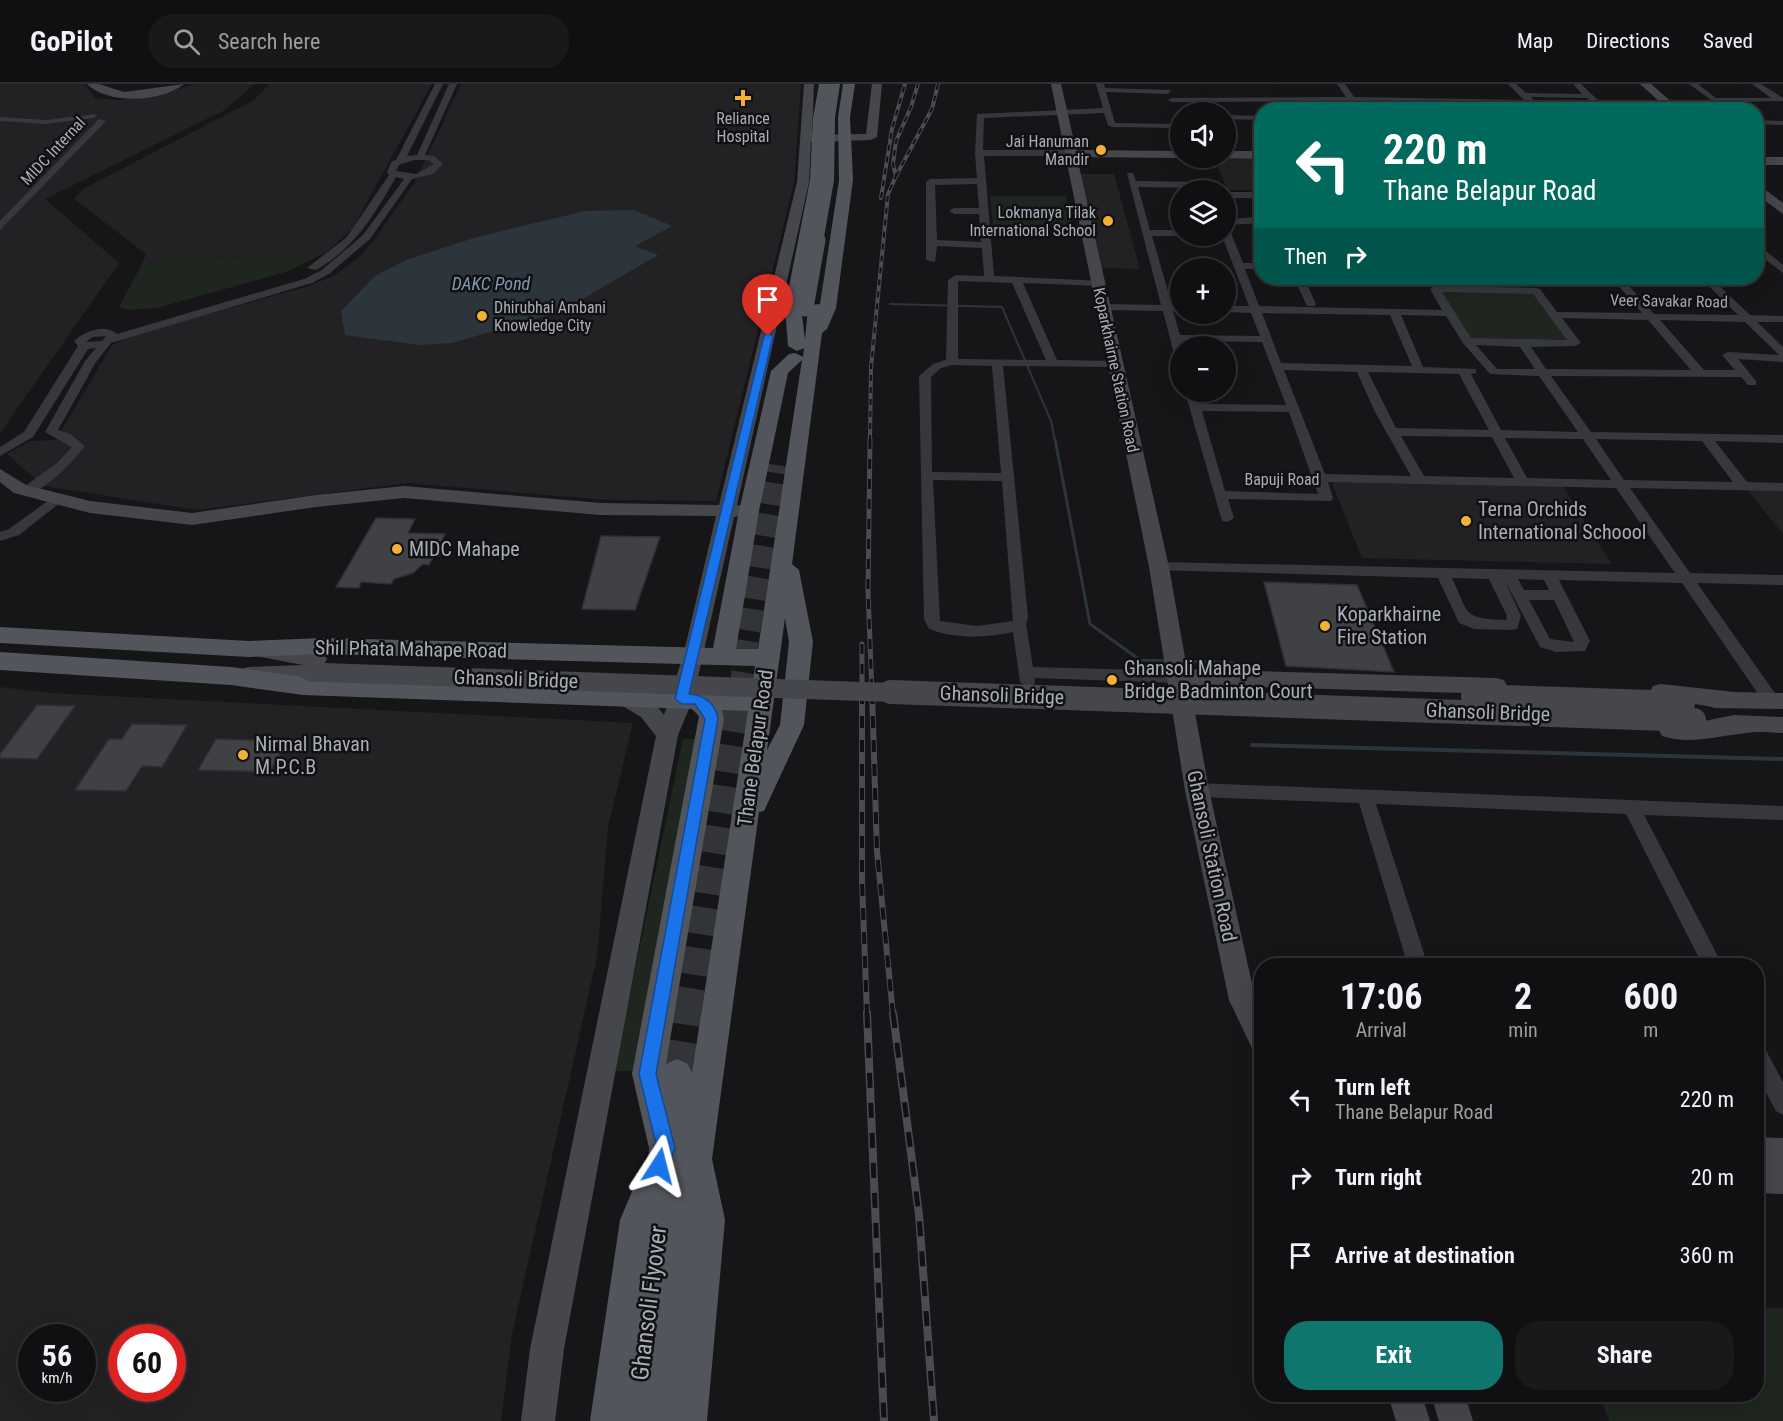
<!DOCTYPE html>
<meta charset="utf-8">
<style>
:root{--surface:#101012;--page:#19191b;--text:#f1f3f6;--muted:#9c9d9f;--line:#303032;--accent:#0f766e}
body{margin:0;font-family:"Roboto Condensed",sans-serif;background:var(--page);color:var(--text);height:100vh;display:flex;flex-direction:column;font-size:22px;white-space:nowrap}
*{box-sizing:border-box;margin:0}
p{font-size:20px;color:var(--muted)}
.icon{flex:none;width:33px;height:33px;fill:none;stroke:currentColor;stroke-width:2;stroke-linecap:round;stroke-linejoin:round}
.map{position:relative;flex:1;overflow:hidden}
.panel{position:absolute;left:1254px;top:874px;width:510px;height:444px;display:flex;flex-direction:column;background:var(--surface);border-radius:24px;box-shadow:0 6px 24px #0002,0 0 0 2px var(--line)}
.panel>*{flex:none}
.banner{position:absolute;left:1254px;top:18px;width:510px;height:183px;border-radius:24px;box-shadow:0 6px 24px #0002,0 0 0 2px var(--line);background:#00695c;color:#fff;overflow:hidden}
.controls{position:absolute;left:1170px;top:18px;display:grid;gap:12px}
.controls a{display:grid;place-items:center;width:66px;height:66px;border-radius:50%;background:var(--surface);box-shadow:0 6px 24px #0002,0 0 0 2px var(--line);font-size:30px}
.speed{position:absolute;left:18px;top:1240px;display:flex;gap:12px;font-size:30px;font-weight:700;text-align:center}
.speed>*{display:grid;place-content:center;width:78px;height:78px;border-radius:50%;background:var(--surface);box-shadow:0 6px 24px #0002,0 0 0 2px var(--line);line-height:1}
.speed small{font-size:15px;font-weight:400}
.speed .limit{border:9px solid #d22;background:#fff;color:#111}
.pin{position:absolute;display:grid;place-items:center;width:51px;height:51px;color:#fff;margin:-62px -26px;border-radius:50% 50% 50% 0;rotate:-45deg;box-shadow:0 0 6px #0007}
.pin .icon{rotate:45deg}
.me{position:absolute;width:66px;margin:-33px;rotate:9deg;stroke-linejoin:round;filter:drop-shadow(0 0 4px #0008)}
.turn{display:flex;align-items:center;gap:21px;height:126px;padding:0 30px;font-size:27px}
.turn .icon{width:78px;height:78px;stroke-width:2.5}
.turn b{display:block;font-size:42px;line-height:51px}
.then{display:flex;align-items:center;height:57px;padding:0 30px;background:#0003;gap:12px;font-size:22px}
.eta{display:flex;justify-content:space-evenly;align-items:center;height:102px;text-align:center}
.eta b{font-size:36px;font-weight:700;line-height:42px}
.primary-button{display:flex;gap:12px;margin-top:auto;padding:12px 30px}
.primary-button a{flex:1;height:69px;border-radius:24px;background:var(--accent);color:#fff;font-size:24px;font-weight:700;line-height:69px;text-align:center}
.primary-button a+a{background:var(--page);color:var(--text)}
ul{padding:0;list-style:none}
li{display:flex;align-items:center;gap:18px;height:78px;padding:0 30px}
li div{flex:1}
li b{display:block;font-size:22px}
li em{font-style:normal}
header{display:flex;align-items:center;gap:36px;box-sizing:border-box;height:84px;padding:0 30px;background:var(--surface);border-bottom:2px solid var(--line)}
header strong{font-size:28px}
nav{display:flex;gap:33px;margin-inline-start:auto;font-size:21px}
.search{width:420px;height:54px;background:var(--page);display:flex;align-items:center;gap:15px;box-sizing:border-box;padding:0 21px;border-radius:24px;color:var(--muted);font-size:22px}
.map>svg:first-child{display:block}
</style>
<header>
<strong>GoPilot</strong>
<div class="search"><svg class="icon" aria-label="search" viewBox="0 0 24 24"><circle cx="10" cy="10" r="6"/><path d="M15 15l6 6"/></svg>Search here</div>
<nav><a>Map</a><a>Directions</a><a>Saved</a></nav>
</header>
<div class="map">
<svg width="1783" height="1337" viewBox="0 0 1783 1337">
<rect width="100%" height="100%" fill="#161618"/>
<g fill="#222225" fill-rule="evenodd">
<polygon points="0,0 84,0 95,14 120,16 163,9 196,0 254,0 225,26 45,115 119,179 0,349"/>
<polygon points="269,0 432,0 352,145 328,167 143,178 146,170 74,115 83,105 254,16"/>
<polygon points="461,0 801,0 794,99 716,417 606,416 407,399 197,426 43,402 7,370 30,357 56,356 112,261 132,251 309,202 335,191 359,173 375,155 416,96"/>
<polygon points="1214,74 1261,74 1261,106 1228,106"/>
<polygon points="1080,90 1114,90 1140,185 1101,184"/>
<polygon points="1330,394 1561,399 1612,480 1362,474"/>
<polygon points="1744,402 1783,403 1783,450"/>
<path d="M0 603 51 609 633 639 608 743 597 873 512 1250 501 1337H0ZM32 1254H82V1305H32ZM122 1254H172V1305H122Z"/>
</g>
<g fill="#1e261f">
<polygon points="990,112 1066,112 1072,142 993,141"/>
<polygon points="328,167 289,187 157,224 128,226 119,223 143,178"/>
<polygon points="1441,207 1534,209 1570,257 1470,255"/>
<polygon points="683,655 698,655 633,987 614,987"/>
<polygon points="1757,1223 1783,1224 1783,1337 1609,1337 1600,1311 1756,1311"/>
</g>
<polygon fill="#2c353c" points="634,126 672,142 635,162 658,171 562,227 452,259 419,261 345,251 341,227 375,192 409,175 477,153 585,127"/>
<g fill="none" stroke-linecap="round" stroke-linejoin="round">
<polyline stroke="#2c353c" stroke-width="2" points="890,220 1002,223 1051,337 1055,357"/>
<g stroke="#2c353c" stroke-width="3">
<polyline points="1055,355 1090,540 1140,576 1169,577"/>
<polyline points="1182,577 1233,579"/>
</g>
<polyline stroke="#2c353c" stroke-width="4" points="1252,661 1783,675"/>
</g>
<g fill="#404145" stroke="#303034" stroke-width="1.5">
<polygon points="376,434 415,435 408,449 445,450 429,481 423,480 413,489 394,495 391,500 361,498 359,504 336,503"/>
<polygon points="601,452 660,453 635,526 582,525"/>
<polygon points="1264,498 1357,501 1394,588 1286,582"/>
<polygon points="37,621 75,622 37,675 0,674 0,670"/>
<polygon points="132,640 187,641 162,683 142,682 126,707 75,706 109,655 122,655"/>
<polygon points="216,655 287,657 270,688 198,686"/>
</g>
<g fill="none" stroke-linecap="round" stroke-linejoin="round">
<polyline stroke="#333438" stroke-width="22" stroke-dasharray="22 10" stroke-linecap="butt" points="739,610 776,381"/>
<polyline stroke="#333438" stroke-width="27" stroke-dasharray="27 14" stroke-linecap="butt" points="687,931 739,608"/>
<polyline stroke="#333438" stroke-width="34" stroke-dasharray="34 17" stroke-linecap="butt" points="677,991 687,929"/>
<g fill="#37383d" fill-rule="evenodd">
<path d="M435 0H443L407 72 417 71 449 0H457L425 71 434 72 443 80 433 90 412 95 370 155 329 190 312 199 111 259 96 278 58 346 70 350 85 362C75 375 40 414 22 410V404L56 380 72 363 45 348 85 277 96 264 88 265 33 353 0 372V363L24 348 78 262 74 257C85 247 105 239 117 250L304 195 322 186 363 151 404 95 396 93C375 130 354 165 316 186L307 184 346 154 389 91 387 88 392 77 396 76ZM414 76H429L434 80 416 90 396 87 399 81ZM106 252 102 257 86 258 93 253Z"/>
<path d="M1096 0H1104L1105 4 1171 6 1168 10 1106 8 1115 39 1180 40V44L1112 43 1108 41 1104 29 984 34 983 66H1071L1075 69 1071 72H984L994 192 1102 197 1103 199 1098 202 1023 199 1057 276 1115 277 1121 280 1115 283 1003 282 1028 533 1026 540 1033 583 1179 587 1187 593 1179 599 1035 594 1034 602 1028 604 1020 598 1013 548C985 554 955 555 929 545L924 535 919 292 933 280 946 276 948 196 956 191 984 192 982 164 937 162 935 178 926 176V98L930 95 977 94 975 69 977 30 1103 24ZM977 100 979 124H954L949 127 954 130H979L981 158 937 156 935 101ZM958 197 1012 199 1046 276 958 275ZM952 281 992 282 1001 389 932 388 931 293 941 284ZM933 396 1002 397 1013 537 977 542 940 537Z"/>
<polygon points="1337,0 1345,0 1354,13 1524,16 1508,0 1516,0 1526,9 1582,10 1573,0 1581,0 1608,26 1599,26 1587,14 1531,13 1536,19 1532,21 1357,17 1360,22 1356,24 1349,17 1172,18 1168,16 1172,14 1346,13"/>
<polygon points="1689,0 1698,0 1716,14 1771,14 1752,0 1761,0 1783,14 1783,17 1723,18 1725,21 1721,23"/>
<polygon points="97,30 94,34 46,40 0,37 0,33 46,36"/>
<polygon points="1226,31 1262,32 1262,36 1226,35"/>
<polygon points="99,35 106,37 0,146 0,137"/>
<polygon points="1756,36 1783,37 1783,41 1756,40"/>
<path d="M1127 89H1133L1136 97 1207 98 1212 101 1207 104 1138 103 1150 146H1180V152H1152L1172 221H1180V227H1173L1180 251 1260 252 1251 229 1226 228V222H1249L1222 152H1226V146L1231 149 1243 179H1262V185H1245L1259 222 1442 226 1430 205 1435 202 1536 204 1540 205 1557 228 1642 229 1612 194H1622L1654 230 1738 231 1701 194H1711L1750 231 1783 232V238H1757L1783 263V278L1738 275 1756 297V301H1748L1741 293 1551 292 1591 348 1783 351V359L1715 357 1747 398 1783 399V407L1630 404 1690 489 1783 491V501L1697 499 1777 612 1779 616 1777 620H1765L1682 499 1559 496 1590 557 1585 567 1556 568 1540 563 1504 495 1521 532 1517 545 1512 546 1474 545 1459 539 1438 494 1154 486 1152 483 1159 478 1675 489 1616 404 1328 398 1333 414 1331 417 1228 415 1234 434 1227 438 1222 437 1185 308H1197L1200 320 1286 321 1262 258 1182 257 1183 262H1180V273L1174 270 1163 227 1103 226 1098 223 1103 220 1161 221ZM1442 208 1533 210 1567 256 1471 254ZM1262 229 1390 231 1412 282 1281 279ZM1401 231 1446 232 1463 259 1490 290 1539 292 1578 348 1501 346 1471 290 1476 289V285L1423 283ZM1562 234 1648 236 1691 286 1546 285 1531 263 1575 262 1581 259ZM1660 236 1745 238 1779 271 1728 268 1722 271 1735 286H1704ZM1476 261 1520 263 1535 285H1497ZM1284 286 1357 288 1375 328 1411 392 1325 390ZM1368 288 1459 290 1489 346 1396 344ZM1202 327 1289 328 1318 410 1225 407ZM1401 352 1492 353 1514 394 1424 392ZM1505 354 1583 355 1611 396 1527 394ZM1596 355 1702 357 1733 398 1624 396ZM1452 494 1489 495 1507 532 1506 536C1462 534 1470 532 1452 494ZM1518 495 1544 496 1549 506H1524ZM1529 516H1554L1574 558 1550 555Z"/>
<rect x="1226" y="108" width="36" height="6"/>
<polygon points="1262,133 1262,139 1226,141 1226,135"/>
<polygon points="1756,159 1783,181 1783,189 1756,168"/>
<polygon points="1294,194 1304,194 1316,220 1315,222 1307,222"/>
<polygon points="56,411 63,415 61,418 19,451 0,457 0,448 9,445"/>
<polygon points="1197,699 1783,722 1783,736 1644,731 1723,882 1703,882 1626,730 1376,720 1428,882 1408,882 1359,719 1197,713 1191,711 1189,706 1191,701"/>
<polygon points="1756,958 1763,961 1783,998 1783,1031 1776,1027 1756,990"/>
</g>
<g fill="#45474d" fill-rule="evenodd">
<path d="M87 0H99L124 8 184 0C163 18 107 21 87 0Z"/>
<path d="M804 0H814L812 51 866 50 872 0H882L877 53 871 56 811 58 809 98 737 421 747 423 750 427 747 431 734 433 693 615 678 651 564 1265 555 1337H521L530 1265 656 652 641 633 618 619 615 613 618 607C635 602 655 618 664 631L683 572 716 432 601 431 404 414 316 423 192 441 90 429 14 409 0 398V385L26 401 90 417 192 429 316 411 404 402 601 419 719 421 797 98Z"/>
<polygon points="1051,0 1061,0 1076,66 1180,67 1180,74 1077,73 1169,483 1187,585 1496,594 1504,596 1507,602 1504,608 1496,610 1190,601 1209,706 1255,913 1262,926 1262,968 1252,964 1229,916 1185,706 1149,483"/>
<polygon points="1640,0 1651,0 1681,26 1669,26"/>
<polygon points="1226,67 1262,67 1262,75 1222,74 1226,74"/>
<rect x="1756" y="73" width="27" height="8"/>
<polygon points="1756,99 1783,119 1783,130 1756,110"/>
<polygon points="263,560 317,567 324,570 327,575 324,580 317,582 321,588 317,593 310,596 248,599 241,597 237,591 241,585 248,583 303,581 256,572 253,567 256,562"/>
<path d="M1661 600 1734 608 1783 609V625L1715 624C1695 618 1673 620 1653 614L1650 608 1653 602Z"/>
<path d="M1734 631 1783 633V649C1771 649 1758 647 1746 649 1718 652 1689 661 1662 652L1659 646 1662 640 1670 637 1700 638Z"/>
<polygon points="1756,1053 1783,1054 1783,1110 1756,1109"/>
<polygon points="1388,1311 1422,1311 1430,1337 1396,1337"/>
<polygon points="1431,1311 1465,1311 1473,1337 1439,1337"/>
</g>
<path fill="#53555c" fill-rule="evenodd" d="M819 0H831L825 34 824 96 801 223 805 256 808 224 810 221 820 220 839 96 838 33 843 0H855L850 33 853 96 836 224 827 245 822 249 792 480 799 486 813 558 804 641 764 727 759 728 712 1075 725 1136 707 1337H590L620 1136 644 1079 648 1077 649 1064 632 990 699 632 692 625 303 611 231 601 0 586V568L231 583 303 593 751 608 755 582 323 570 249 573 0 559V543L249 557 323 554 713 564 739 427 771 287 789 270 795 269 803 273 804 264 797 267 788 262 785 223 810 96 813 34ZM802 276 758 565H736L759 427 788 289ZM785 534 789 558 780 641 767 666ZM722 626 748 627 692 989 688 980 677 975 666 980 724 635Z"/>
<defs>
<g id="rail-far3">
<polyline points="896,92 932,25 938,0"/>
<polyline points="881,114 892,45 905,0"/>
<polyline points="870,357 871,283 888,110 896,92 893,80 896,57 911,23 918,0"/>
</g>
<g id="rail-far2">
<polyline points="870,355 868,507 872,610"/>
<polyline points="862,560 862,610"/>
</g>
<g id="rail-far1">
<polyline points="862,608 862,797 867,931"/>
<polyline points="872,608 877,767 893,931"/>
</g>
<g id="rail">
<polyline points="867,929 884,1337"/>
<polyline points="893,929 919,1131 934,1337"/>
</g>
</defs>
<use href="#rail-far3" stroke="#4a4c52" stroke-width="4"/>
<use href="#rail-far2" stroke="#4a4c52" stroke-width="5"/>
<use href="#rail-far1" stroke="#4a4c52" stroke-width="6"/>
<use href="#rail" stroke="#4a4c52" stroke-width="8"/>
<use href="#rail-far3" stroke="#111113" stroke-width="2" stroke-dasharray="6" stroke-linecap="butt"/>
<use href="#rail-far2" stroke="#111113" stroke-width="3" stroke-dasharray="10" stroke-linecap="butt"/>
<use href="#rail-far1" stroke="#111113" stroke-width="4" stroke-dasharray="12" stroke-linecap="butt"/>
<use href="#rail" stroke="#111113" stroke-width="5" stroke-dasharray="15" stroke-linecap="butt"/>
<polyline stroke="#45474d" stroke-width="19" points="310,588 935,610"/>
<g stroke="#45474d" stroke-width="24">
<polyline points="891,608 1694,636"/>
<polyline points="1473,612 1683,619"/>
</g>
<polyline stroke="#53555c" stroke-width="14" points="816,158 827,96 828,33 833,0"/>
<polyline stroke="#53555c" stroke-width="17" points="805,224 817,156"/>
</g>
<path fill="#1a73e8" stroke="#114b97" stroke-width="1.5" d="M768 249 773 252 689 610C703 611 716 619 718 635L656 990 675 1064 666 1089 659 1091 653 1089 650 1082 657 1064 639 990 705 635 695 620H682L675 615 764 252Z"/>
<g fill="#f2b134" stroke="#111113" stroke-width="2">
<path d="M740 5h6v6h6v6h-6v6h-6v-6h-6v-6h6z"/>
<circle cx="1101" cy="66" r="6"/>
<circle cx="1108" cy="137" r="6"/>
<circle cx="482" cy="232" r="6"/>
<circle cx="1466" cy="437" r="6"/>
<circle cx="397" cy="465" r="6"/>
<circle cx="1325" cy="542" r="6"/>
<circle cx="1112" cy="596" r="6"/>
<circle cx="243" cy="671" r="6"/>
</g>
<g text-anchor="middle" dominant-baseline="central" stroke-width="5" stroke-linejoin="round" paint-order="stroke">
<g font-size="16" fill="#a8adb8" stroke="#111113" text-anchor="end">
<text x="743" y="34" text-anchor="middle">Reliance<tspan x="743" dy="18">Hospital</tspan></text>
<text x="1089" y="57">Jai Hanuman<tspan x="1089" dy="18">Mandir</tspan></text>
<text x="1096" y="128">Lokmanya Tilak<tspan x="1096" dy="18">International School</tspan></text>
<text x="494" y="223" text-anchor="start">Dhirubhai Ambani<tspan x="494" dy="18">Knowledge City</tspan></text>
</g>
<g font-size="16" fill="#a8adb8" stroke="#111113">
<text transform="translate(53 67) rotate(-47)">MIDC Internal</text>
<text transform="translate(1669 217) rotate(1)">Veer Savakar Road</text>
<text transform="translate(1116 286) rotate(78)">Koparkhairne Station Road</text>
<text x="1282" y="395">Bapuji Road</text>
</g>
<g font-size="18" font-style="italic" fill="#7f9bb3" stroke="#111113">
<text x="491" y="199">DAKC Pond</text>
</g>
<g font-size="20" fill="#a8adb8" stroke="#111113" text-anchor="start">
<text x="1478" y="425">Terna Orchids<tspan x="1478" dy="23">International Schoool</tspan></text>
<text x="409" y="465">MIDC Mahape</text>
<text x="1337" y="530">Koparkhairne<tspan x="1337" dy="23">Fire Station</tspan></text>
<text x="1124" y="584">Ghansoli Mahape<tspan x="1124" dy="23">Bridge Badminton Court</tspan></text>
<text x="255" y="660">Nirmal Bhavan<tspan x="255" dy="23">M.P.C.B</tspan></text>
</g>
<g font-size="20" fill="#a8adb8" stroke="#111113">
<text transform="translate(411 565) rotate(1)">Shil Phata Mahape Road</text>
<text transform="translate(516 595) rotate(2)">Ghansoli Bridge</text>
<text transform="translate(1002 611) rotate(2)">Ghansoli Bridge</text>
<text transform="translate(1488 628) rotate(2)">Ghansoli Bridge</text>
<text transform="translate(755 664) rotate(-82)">Thane Belapur Road</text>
<text transform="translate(1212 772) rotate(78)">Ghansoli Station Road</text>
</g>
<g font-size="24" fill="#a8adb8" stroke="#111113">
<text transform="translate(649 1219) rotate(-83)">Ghansoli Flyover</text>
</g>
</g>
</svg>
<div class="controls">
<a><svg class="icon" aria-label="sound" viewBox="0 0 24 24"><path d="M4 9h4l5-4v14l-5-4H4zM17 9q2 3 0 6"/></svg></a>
<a><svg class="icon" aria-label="layers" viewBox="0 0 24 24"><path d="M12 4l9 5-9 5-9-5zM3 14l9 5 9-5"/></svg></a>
<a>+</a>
<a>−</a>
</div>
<div class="speed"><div>56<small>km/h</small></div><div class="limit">60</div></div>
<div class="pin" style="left:768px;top:252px;background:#d93025"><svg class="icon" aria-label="arrive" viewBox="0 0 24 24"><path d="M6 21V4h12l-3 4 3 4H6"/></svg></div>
<svg class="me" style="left:659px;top:1082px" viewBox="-20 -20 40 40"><path d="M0-17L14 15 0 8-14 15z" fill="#1a73e8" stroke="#fff" stroke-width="4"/></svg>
<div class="banner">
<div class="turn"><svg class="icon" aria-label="left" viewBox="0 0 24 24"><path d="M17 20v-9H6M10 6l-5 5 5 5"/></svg><div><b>220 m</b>Thane Belapur Road</div></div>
<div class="then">Then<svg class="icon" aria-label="right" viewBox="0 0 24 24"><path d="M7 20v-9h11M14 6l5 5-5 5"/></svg></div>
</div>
<section class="panel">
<div class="eta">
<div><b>17:06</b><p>Arrival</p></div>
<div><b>2</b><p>min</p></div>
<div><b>600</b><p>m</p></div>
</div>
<ul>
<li><svg class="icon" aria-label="left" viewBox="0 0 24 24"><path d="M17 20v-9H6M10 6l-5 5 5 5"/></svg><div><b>Turn left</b><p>Thane Belapur Road</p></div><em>220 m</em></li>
<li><svg class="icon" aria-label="right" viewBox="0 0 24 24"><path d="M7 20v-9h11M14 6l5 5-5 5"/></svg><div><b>Turn right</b></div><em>20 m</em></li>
<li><svg class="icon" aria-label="arrive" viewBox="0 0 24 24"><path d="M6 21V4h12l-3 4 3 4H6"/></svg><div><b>Arrive at destination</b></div><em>360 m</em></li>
</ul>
<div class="primary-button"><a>Exit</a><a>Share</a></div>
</section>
</div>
